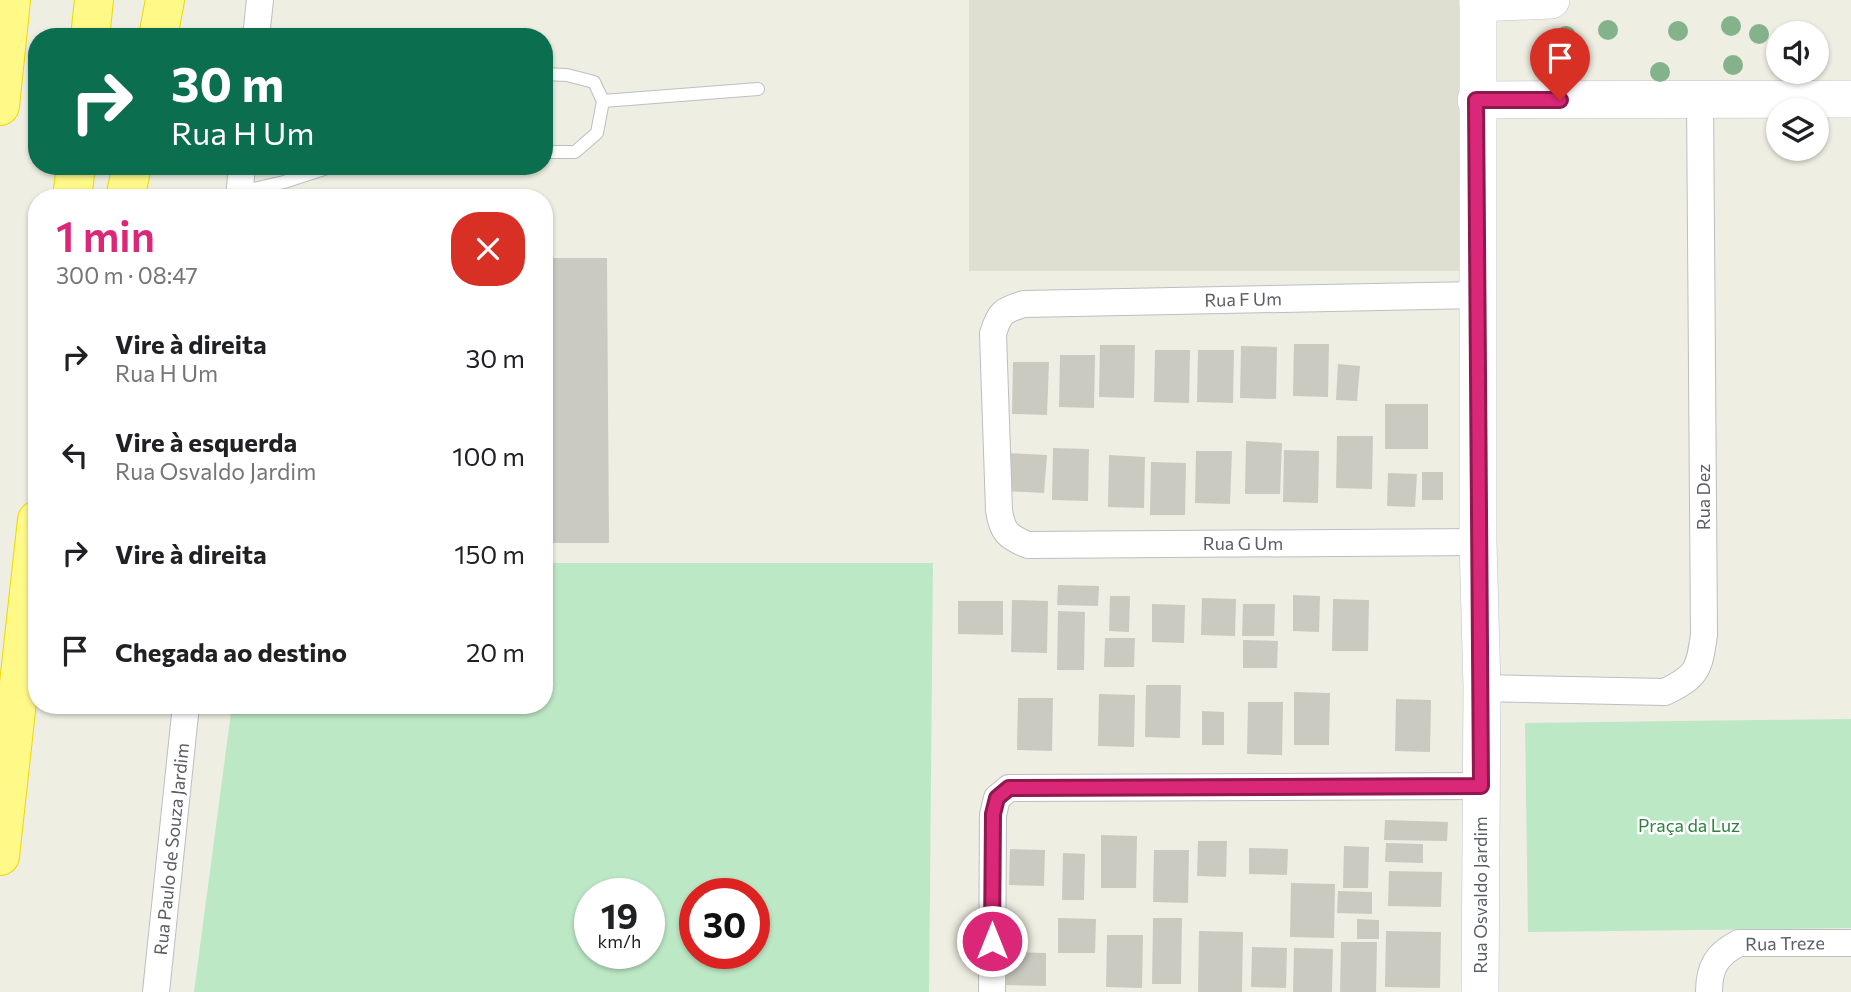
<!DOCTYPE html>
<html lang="pt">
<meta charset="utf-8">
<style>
:root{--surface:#fff;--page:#f2f2f2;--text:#202124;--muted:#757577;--accent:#db2777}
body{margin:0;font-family:Commissioner,sans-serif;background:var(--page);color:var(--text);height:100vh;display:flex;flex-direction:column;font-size:26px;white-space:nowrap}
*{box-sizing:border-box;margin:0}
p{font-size:23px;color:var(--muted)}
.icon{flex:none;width:38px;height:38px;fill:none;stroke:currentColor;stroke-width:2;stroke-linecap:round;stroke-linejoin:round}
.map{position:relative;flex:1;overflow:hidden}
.details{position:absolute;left:28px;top:189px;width:525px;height:525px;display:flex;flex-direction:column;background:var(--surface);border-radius:28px;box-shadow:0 2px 5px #0004}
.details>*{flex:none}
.hud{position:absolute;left:28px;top:28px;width:525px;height:147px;border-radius:28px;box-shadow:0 2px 5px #0004;background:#0b6e4f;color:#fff;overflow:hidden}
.buttons{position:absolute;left:1766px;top:21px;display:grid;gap:14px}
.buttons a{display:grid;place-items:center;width:63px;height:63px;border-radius:50%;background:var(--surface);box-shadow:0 2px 5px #0004;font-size:35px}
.speed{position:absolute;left:574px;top:878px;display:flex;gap:14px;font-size:35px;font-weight:700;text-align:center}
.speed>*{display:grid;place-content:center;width:91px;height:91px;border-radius:50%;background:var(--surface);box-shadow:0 2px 5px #0004;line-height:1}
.speed small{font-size:18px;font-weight:400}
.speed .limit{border:10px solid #d22;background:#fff;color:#111}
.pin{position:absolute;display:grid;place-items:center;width:60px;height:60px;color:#fff;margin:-72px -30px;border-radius:50% 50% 50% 0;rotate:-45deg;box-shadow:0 0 7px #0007}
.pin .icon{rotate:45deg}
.me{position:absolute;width:77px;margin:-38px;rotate:0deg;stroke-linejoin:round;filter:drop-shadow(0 0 5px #0008)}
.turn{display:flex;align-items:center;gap:24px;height:147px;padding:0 28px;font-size:32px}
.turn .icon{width:91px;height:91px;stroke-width:2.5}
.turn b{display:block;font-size:49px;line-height:60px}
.round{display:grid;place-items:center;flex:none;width:74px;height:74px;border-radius:28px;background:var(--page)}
.headline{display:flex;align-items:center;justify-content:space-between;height:119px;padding:0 28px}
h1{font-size:42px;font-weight:600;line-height:52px;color:var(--accent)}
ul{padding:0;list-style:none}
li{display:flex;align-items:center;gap:21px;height:98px;padding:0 28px}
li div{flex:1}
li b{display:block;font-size:26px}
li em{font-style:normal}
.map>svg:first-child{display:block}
</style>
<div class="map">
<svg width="1851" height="992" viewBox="0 0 1851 992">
<rect width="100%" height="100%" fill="#eeeee2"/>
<rect fill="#deded1" x="969" y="0" width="495" height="271"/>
<g fill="#bce8c5" fill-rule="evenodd">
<path d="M544 563H933L929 992H194L232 705H544ZM590 894H649V954H590ZM695 894H754V954H695Z"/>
<polygon points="1851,719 1851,928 1528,932 1525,723"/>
</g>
<g fill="#cbcac1">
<polygon points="544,258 607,258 609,543 544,543"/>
<polygon points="1294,344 1329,344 1328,397 1293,396"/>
<polygon points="1100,345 1135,345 1134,398 1099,397"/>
<polygon points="1241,346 1277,347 1276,399 1240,398"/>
<polygon points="1155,350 1190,350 1189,403 1154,402"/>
<polygon points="1198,350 1234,350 1233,403 1197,402"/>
<polygon points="1060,355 1095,355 1094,408 1059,407"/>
<polygon points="1013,362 1049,362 1047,415 1012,414"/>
<polygon points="1338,364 1360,366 1357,401 1336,400"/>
<rect x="1385" y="404" width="43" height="45"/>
<polygon points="1337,436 1373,436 1372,489 1336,488"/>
<polygon points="1246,441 1282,443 1280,494 1245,494"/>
<polygon points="1053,448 1089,449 1088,501 1052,500"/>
<polygon points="1284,450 1319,451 1318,503 1283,502"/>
<polygon points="1196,451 1232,451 1230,504 1195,503"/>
<polygon points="1007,453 1047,455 1044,493 1004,491"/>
<polygon points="1109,455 1145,457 1144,508 1108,507"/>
<polygon points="1151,462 1186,463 1185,515 1150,515"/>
<rect x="1422" y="472" width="21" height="28"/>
<polygon points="1388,473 1417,474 1415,507 1387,506"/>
<polygon points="1058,585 1099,586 1098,606 1057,605"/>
<polygon points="1293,595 1320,596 1319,632 1293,631"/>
<polygon points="1110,596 1130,596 1129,632 1109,631"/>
<polygon points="1202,598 1236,599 1235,636 1201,635"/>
<polygon points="1333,599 1369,600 1368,651 1332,651"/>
<polygon points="1012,600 1048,601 1047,653 1011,652"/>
<polygon points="958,601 1003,601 1003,635 958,634"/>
<polygon points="1152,604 1185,605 1184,643 1152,642"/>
<polygon points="1243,604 1275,604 1274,636 1242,636"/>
<polygon points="1058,611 1085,612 1084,670 1057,670"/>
<polygon points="1105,638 1135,638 1134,667 1104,667"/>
<polygon points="1243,640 1278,641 1277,668 1243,668"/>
<polygon points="1146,685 1181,685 1180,738 1145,737"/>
<polygon points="1294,692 1330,693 1329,745 1294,745"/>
<polygon points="1099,694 1135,695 1134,747 1098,746"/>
<polygon points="1018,698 1053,698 1052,751 1017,750"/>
<polygon points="1396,699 1431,700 1430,752 1395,751"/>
<polygon points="1248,702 1283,702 1282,755 1247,754"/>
<polygon points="1202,711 1224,712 1224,745 1202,745"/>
<polygon points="1385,820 1448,822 1447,841 1384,840"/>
<polygon points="1101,835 1137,836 1136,888 1101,888"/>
<polygon points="1198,841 1227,841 1226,877 1197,876"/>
<polygon points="1386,843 1423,844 1423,863 1385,862"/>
<polygon points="1344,846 1369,847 1368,888 1343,888"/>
<polygon points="1249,848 1288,849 1287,875 1249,874"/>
<polygon points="1010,849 1045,850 1044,886 1009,885"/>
<polygon points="1154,850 1189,850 1188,903 1153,902"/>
<polygon points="1063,853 1085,854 1084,900 1062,900"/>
<polygon points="1389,871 1442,872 1441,907 1388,906"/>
<polygon points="1291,883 1335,884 1334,938 1290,937"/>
<polygon points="1338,891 1372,892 1372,914 1337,913"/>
<polygon points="1058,918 1096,919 1095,953 1058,953"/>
<polygon points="1153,918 1182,918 1181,984 1152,984"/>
<polygon points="1357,919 1379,920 1379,939 1357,939"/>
<polygon points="1199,931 1243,932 1242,992 1198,992"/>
<polygon points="1386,931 1441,932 1440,988 1385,987"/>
<polygon points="1107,935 1143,935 1142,988 1106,987"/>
<polygon points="1341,942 1377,942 1376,992 1340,992"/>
<polygon points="1252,947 1287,948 1286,988 1251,987"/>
<polygon points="1294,948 1333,949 1332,992 1293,992"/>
<polygon points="1005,952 1046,953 1046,986 1005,985"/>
</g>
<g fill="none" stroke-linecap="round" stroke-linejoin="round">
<defs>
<g id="lane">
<polyline points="544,74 567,75 594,82 603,101"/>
<polyline points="544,152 575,152 597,133 603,101 758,89"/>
<polyline points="240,192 284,182 333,166"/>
</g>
<g id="street">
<polyline points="256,37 260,0"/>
<polyline points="239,198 242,166"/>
<path d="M1478 295 1024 304C1003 310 999 313 993 334L999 510C1002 532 1008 537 1028 545L1478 542"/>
<path d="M1482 688 1665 692C1698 676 1699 669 1704 635L1700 100"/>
<polyline points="156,992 186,705"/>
<polyline points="992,992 993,815 997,798 1009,788 1481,786"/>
<path d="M1709 992C1709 967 1717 954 1739 943H1851"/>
</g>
<g id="secondary">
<polyline points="1478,0 1478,542 1482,688 1480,992"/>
<polyline points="1478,3 1551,0"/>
<polyline points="1476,100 1851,99"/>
</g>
<g id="highway">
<polyline points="90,37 94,0"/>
<polyline points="158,37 165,0"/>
<polyline points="0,106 11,0"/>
<polyline points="72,198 76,166"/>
<polyline points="125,198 132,166"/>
<polyline points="0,856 37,520"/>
</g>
</defs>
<use href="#lane" stroke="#bcbec4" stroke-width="14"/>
<use href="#street" stroke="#bcbec4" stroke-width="28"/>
<use href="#secondary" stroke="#bfc0c9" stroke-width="38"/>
<use href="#highway" stroke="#f0d700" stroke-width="40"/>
<use href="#lane" stroke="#fff" stroke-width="12"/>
<use href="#street" stroke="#fff" stroke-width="26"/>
<use href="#secondary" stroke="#fff" stroke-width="37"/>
<use href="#highway" stroke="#fff988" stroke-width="38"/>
</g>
<g fill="#84b28a">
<circle cx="1731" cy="26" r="10"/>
<circle cx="1608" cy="30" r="10"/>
<circle cx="1678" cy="31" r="10"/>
<circle cx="1759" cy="34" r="10"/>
<circle cx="1566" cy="36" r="10"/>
<circle cx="1733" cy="65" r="10"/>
<circle cx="1546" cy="70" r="10"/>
<circle cx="1660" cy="72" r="10"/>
</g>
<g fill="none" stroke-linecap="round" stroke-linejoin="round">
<defs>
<polyline id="route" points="992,941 993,814 997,798 1009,788 1481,786 1476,100 1560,100"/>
</defs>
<use href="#route" stroke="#8e194d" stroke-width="18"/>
<use href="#route" stroke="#db2777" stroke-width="12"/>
</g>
<g text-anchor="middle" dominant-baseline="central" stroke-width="5" stroke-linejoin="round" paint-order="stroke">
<g font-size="18" fill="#5a5d64" stroke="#fff">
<text transform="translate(1243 299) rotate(-1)">Rua F Um</text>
<text transform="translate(1703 497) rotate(-90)">Rua Dez</text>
<text x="1243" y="543">Rua G Um</text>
<text transform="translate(171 849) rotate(-84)">Rua Paulo de Souza Jardim</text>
<text transform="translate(1480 895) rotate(-90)">Rua Osvaldo Jardim</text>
<text transform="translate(1785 943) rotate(-1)">Rua Treze</text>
</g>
<g font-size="18" fill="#2d8142" stroke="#fff">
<text x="1689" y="825">Praça da Luz</text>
</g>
</g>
</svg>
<div class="buttons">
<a><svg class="icon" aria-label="sound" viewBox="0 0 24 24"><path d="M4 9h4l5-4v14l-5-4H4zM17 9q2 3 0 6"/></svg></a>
<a><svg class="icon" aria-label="layers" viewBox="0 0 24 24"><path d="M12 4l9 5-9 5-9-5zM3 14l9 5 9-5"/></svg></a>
</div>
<div class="speed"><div>19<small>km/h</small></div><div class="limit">30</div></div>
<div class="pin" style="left:1560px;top:100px;background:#d93025"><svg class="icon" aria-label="arrive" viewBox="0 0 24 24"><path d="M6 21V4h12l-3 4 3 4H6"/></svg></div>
<svg class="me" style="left:992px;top:941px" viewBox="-20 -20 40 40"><circle r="17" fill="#db2777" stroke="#fff" stroke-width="3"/><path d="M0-11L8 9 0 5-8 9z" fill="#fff"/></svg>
<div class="hud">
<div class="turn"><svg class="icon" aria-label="right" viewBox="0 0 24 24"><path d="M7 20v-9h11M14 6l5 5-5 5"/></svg><div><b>30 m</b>Rua H Um</div></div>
</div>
<section class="details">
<div class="headline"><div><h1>1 min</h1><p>300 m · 08:47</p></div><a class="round" style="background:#d93025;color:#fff"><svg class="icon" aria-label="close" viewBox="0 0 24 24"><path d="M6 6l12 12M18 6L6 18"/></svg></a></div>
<ul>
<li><svg class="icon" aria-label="right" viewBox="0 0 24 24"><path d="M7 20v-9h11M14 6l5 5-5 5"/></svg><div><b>Vire à direita</b><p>Rua H Um</p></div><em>30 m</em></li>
<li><svg class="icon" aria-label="left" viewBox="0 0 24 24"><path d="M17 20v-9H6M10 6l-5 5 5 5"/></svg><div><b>Vire à esquerda</b><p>Rua Osvaldo Jardim</p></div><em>100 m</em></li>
<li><svg class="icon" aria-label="right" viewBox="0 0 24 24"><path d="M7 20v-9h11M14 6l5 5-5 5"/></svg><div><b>Vire à direita</b></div><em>150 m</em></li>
<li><svg class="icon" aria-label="arrive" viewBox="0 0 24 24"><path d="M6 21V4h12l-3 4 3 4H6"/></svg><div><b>Chegada ao destino</b></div><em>20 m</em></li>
</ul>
</section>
</div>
